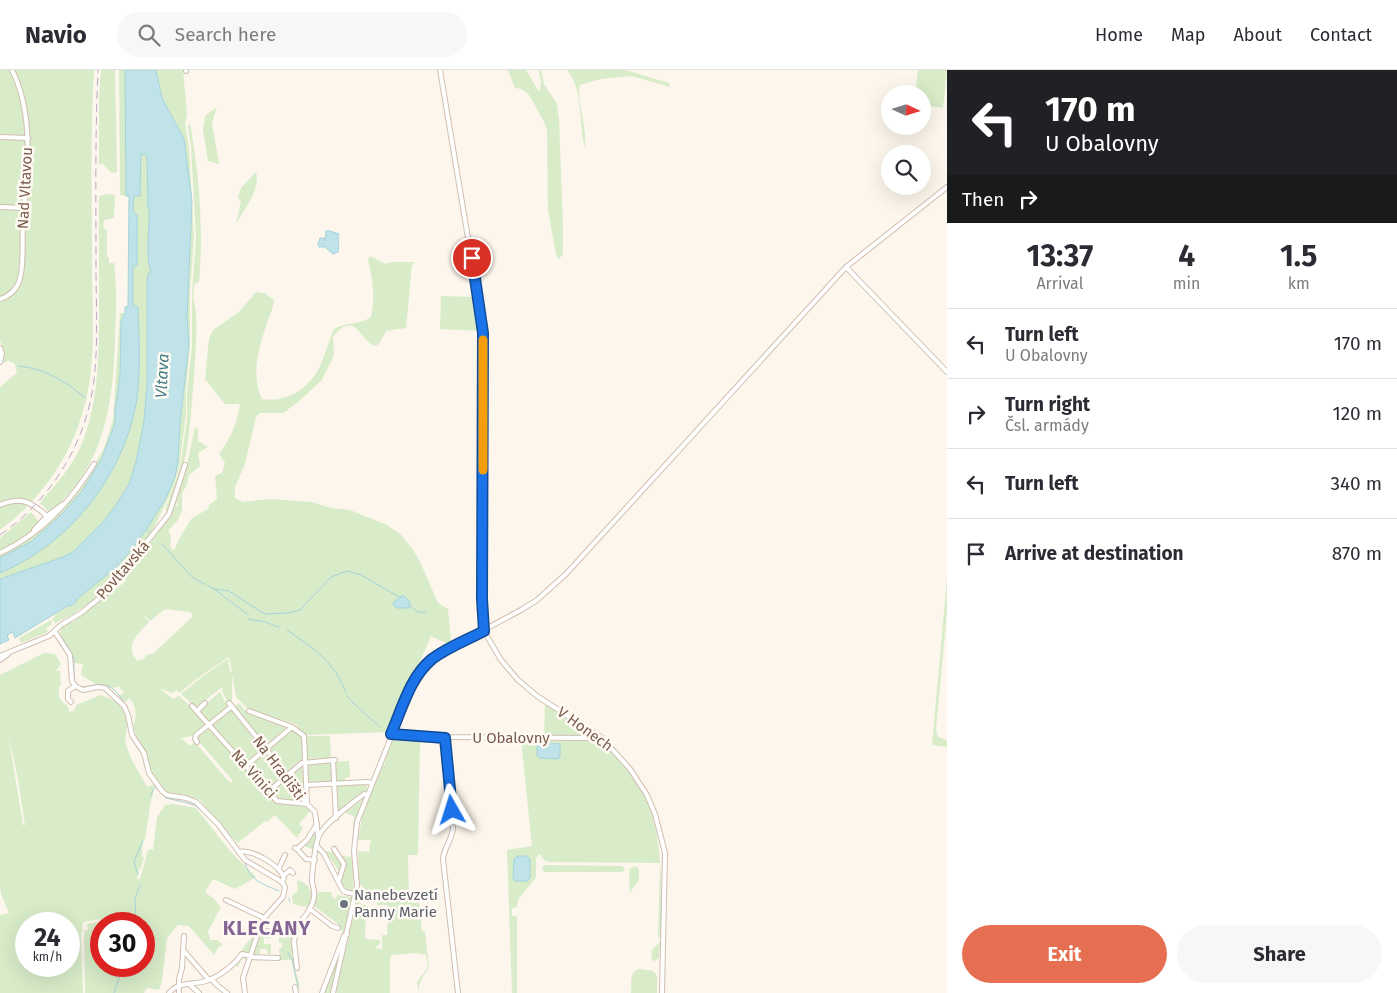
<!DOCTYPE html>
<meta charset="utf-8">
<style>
:root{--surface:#fff;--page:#f7f7f7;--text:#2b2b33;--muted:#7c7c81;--line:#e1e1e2;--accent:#e76f51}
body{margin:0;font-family:"Fira Sans",sans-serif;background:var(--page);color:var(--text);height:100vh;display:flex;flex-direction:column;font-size:19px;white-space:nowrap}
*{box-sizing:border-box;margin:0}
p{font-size:16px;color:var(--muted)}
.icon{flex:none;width:28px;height:28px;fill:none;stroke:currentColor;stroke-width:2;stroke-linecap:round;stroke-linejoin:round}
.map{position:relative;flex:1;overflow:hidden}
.side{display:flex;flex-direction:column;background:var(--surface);width:450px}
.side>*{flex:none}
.hud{background:#202124;color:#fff;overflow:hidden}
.needle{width:32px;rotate:94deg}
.tools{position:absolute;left:881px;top:15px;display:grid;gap:10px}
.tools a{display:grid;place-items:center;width:50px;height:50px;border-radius:50%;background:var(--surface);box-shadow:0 5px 20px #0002;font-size:25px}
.speed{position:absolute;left:15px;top:842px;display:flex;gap:10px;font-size:25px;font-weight:700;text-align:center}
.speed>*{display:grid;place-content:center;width:65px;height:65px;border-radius:50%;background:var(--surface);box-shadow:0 5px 20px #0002;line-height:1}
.speed small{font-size:12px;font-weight:400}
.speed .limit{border:8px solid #d22;background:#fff;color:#111}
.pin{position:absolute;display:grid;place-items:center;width:42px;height:42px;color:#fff;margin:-21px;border:2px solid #fff;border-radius:50%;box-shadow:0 1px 5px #0007}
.me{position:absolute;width:55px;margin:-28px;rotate:354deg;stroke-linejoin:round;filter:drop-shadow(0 0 4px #0008)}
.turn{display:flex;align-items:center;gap:18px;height:105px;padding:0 15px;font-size:22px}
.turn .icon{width:65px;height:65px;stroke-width:2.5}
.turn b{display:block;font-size:35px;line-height:42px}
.then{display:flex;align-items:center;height:48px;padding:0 15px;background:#0003;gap:10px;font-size:19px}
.eta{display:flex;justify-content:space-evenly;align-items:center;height:85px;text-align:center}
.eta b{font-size:30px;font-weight:700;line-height:35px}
.primary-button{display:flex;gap:10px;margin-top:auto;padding:10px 15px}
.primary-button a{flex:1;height:58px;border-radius:30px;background:var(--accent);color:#fff;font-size:20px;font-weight:700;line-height:58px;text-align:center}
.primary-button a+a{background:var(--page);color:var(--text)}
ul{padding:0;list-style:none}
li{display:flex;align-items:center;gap:15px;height:70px;padding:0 15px;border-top:1px solid var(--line)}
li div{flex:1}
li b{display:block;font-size:19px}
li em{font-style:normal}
header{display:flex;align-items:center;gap:30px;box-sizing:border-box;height:70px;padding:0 25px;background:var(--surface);border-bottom:1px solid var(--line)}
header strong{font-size:24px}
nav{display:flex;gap:28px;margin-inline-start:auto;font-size:18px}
.search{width:350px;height:45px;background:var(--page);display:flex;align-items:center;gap:12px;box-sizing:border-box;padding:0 18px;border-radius:28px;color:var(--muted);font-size:19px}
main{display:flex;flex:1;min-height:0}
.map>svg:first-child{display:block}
</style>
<header>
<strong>Navio</strong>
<div class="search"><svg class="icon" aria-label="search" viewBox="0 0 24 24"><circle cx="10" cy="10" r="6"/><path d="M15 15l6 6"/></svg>Search here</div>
<nav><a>Home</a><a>Map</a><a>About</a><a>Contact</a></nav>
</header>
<main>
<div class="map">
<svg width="947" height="923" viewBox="0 0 947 923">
<rect width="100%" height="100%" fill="#fdf6ec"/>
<g fill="#d8ecc9" fill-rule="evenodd">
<path d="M0 0H94C90 66 92 132 92 198 92 234 95 272 90 308 82 369 50 423 0 460V317L14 305 17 304 15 294 9 291 2 293 1 292 4 282 0 270V230C6 228 16 223 19 217 26 198 24 165 25 143L26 140 28 139V136H26L25 132 29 63 27 40 17 7 16 12 21 29 26 63 19 206C15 217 10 223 0 228Z"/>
<polygon points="101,0 115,0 117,96 117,102 112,103 102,93 99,95 99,28"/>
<polygon points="119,0 125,0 126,126 120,125 120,121"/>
<polygon points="156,0 183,0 187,45 185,53 189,77 194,168 190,223 190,275 186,322 186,344 179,399 171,422 151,464 119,506 105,522 70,546 55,553 52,549 55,547 54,545 70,535 72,536 76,532 75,531 115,498 128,484 146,460 178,391 180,353 189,273 187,247 192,131 184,69 162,27"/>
<path d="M508 0H526L539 22 541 13 539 0H541L544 14 557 34 559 49 563 156V184L559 189 556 185 548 140 547 60C545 52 541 47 538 41 532 30 529 19 515 18Z"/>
<path d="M567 0H625L669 13 670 17 632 6 601 9 580 15C576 29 588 60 585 78 578 54 584 20 567 0Z"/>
<polygon points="918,0 947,0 943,38 923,35 922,24 915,24"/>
<polygon points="217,37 212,53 219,94 208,91 203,60 205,46"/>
<path d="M190 53C199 105 204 160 199 212L194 214 193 230C202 241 190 359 187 378 183 400 176 421 167 441L165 440 180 399 187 349V323L192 275V222L196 168 191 77 188 58Z"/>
<path d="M145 84 147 87 148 137 149 138C150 158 145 181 151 200L148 205 147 212V314L144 351 136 392 129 413 116 435 104 451 73 482 63 487 0 509V503C70 471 125 406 137 328 142 298 139 267 138 237L133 236V196L137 195V145L133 141 134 126H140L141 85Z"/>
<path d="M256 102C261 120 244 139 236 154L241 131 238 128 241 118Z"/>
<path d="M108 124 115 125 114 148 104 150 103 157 107 161V187H109V193H114C117 219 116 244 115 270 113 335 104 399 49 442L40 433C56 414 74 395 83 371 100 326 99 277 99 229 99 195 99 160 99 126Z"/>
<path d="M370 186 386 194 391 192H415L412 195 406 258 386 261 379 274 375 276C359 270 355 239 333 267L334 285 322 310 297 333 283 343H260L256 347 245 394 235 417V428L243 432 271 429 312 432 331 438 350 440 387 455 400 464 412 478 421 494 438 533 448 539 451 572 448 574 431 566 418 596 421 600 408 617 388 662 306 665 295 654 249 640 236 627 232 605V631L228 633 222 621 223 620 222 617 196 638 181 624 203 606 228 589 230 602 232 601 229 587 202 605 179 623 177 620 172 623 159 618 173 629 179 626 197 642 207 655 192 666 181 668 190 676 195 672 230 713 233 711 196 668 209 658 276 733 305 737 311 740 299 754 303 758 297 768 275 745 267 752 265 751 238 773 221 757 200 730 187 725 166 722 151 704 144 678 138 670 133 657C137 647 137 636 129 628L126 632 119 626 124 622 118 616 114 618 96 614 81 605 83 594 75 593C73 580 62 572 60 562L64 555 71 551 73 552 126 511 123 507 166 452 174 435 177 436 178 433H174L187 394 195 357 198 360V371L208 377 198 383 200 396 189 405 187 415 182 423V440L178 450 168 461 171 466 170 477 174 481 179 469 192 448 208 439 209 435 217 429 215 406 222 403 225 393 219 384C231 367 237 355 240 334H225L205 309 209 269 213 260 239 242 256 222 264 223 274 230C273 240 269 246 266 256 258 281 251 305 262 329 285 333 307 320 318 300 325 287 328 272 334 259 346 252 360 255 371 247 375 228 373 208 368 190ZM165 539 190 542 193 546 154 583 146 585 144 589 137 591C124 575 138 564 149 552L141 543 150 551Z"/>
<polygon points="441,226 476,227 481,261 440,259"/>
<polygon points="120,243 125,243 121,251 120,306 115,340 115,353 102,388 83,420 62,444 32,471 0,488 0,485 32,466 65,437 82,416 104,378 113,350"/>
<polygon points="31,442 39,452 44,448 29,463 29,465 0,482 0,468"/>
<polygon points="947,508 947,541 936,660 938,667 947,670 947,677 932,675"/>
<polygon points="51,550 52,554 46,558 48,562 21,573 19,568"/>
<path d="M44 583 55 584 61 594 56 601H60L61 615 59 616V627L65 635 67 634 69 642 74 641 76 635 101 625C117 631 126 637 127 656 127 662 124 669 126 675 131 690 139 704 148 717L154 714 153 725 151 730 145 769 143 771 142 786 144 788 141 798 139 799 137 809H140L148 780 152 779 153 781 157 747 165 735 173 734 196 738 230 781 256 807 235 819 213 809 205 822 215 830 221 837 208 861 210 870H217L222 874 221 877 219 876 214 885 189 856 178 855 167 868 162 911 159 920 147 918 144 923H85L84 860H88L87 854 101 851 100 849 83 852 81 866 83 923H0V845L9 843 1 824 0 815V605ZM8 663 18 709 25 756 23 755ZM26 854H69V896H26ZM101 854H144V896H101Z"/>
<polygon points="220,622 228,638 209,652 199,640"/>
<polygon points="239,633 248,643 285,656 286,658 266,676 233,638"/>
<polygon points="545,633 590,662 588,666 544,666"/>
<polygon points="231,639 263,679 247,694 212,655"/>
<polygon points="291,659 302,667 303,689 288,702 268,679"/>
<polygon points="306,666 330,666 331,688 307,689"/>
<path d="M395 668 420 670 418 785H408L409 828V830L419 832 422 861 425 862 429 897C423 907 418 912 419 923L417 912 428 897 426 885 417 883 392 885 390 889V923H337L335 922 357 830H361V834L366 835 365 869 380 870 379 875 374 878 382 879V865H387L388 835H377V827L358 828 359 820 362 819V815L359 814 358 781 369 782 371 770H358L362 747 382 695H385C385 686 388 673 395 668Z"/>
<path d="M521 670 601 671C610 680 620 688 628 698 657 739 662 779 661 828 661 840 664 859 658 870L660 793 549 792 544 790 539 784 536 788V808L519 828 516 838 514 837 512 839V846H517V923H512L507 780 532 776ZM540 672 558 673 559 674 539 688 537 685V676Z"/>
<polygon points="265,682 285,705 269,718 249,696"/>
<polygon points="349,691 350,707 345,708 345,710 350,711 336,712 335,692"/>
<polygon points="331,692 332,712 308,713 307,693"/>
<polygon points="302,695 303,696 304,726 290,706"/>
<polygon points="287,708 303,731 303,732 278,729 272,721"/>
<polygon points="366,714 367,720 340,742 337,741 336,715"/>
<polygon points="363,729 354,757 353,757 354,746 345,743"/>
<polygon points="315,757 317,766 315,780 304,776"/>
<polygon points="328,781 341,786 354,787 353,821 345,820 342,814 342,805 338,805 338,800 331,789 328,788 326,783"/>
<polygon points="545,795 622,796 625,799 624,801 621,802 544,802 542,798"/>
<polygon points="636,796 639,799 639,811 632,819 630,824 629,800 632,797"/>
<path d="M297 810C311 814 313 822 310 835L305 837 293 834 292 826 298 820Z"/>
<polygon points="318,822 331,822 332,827 336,829 337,825 352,827 344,864 342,864 342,860 338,859 339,856 337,853 314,836"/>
<polygon points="257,850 261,851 246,890 242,888 238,897 234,895 233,891 251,868"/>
<polygon points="294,861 292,884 300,917 298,918 292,890 280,890 279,878 282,878 282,873 279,873 279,864 281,864 282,868 288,867 288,864"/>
<polygon points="266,862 271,864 271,868 264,868 264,874 271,874 271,884 267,884 267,879 260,879 260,884 262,886 253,885 259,863"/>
<polygon points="345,868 331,923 323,923"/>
<polygon points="660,872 659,888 655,891 652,890 651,881"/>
<path d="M638 899C659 901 658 901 657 923H631C632 914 629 903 638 899Z"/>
</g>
<g fill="#bfe3e8" stroke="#a5d3da">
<path d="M125 0H156L162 28 184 69 192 131 187 247 189 273 180 353 178 391 175 407 166 428 146 460 128 484 115 498 76 530V532L71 536 69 535 15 568 13 562 7 565 9 570 0 574V509L63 487 73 482 104 451 116 435 129 414 136 392 144 351 147 314V212L148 205 151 200C145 189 150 154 149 139L148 137 147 87 145 84 141 85 140 126H134L133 141 137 145V195L133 197V235L138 237C139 267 141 298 137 328 125 404 71 473 0 503V488L32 471 62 444 83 420 102 388 115 353V340L120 306 121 251 125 243V237L128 236 129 126H126Z"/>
<path d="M326 161H330L339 164C337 168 340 175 338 182L333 184 325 177H319L318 174 320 168H324L325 171Z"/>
<polygon points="403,525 410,532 409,538 397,538 393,535 393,533"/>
<polygon points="540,672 560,674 560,687 558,689 539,688 537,685 537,676"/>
<polygon points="518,786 526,786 530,789 530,808 527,811 515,811 513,808 514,789"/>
</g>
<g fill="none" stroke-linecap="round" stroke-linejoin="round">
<g stroke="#a5d3da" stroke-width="1">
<path d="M18 296C35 297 53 305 67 314 74 318 79 324 86 328"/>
<polyline points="146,459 151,463"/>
<polyline points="162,474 192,507 206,515"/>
<polyline points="209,516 214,519 229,521 255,538 265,544 288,543 300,540 331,507 347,501 361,505 401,528"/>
<polyline points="214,519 247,544"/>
<polyline points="409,535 418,542 426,542"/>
<polyline points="248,549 265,552 279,557"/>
<path d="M287 560C314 579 335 592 346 623"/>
<polyline points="63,569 74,588 74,610 78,616"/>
<path d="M81 617C89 617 98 613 105 615 117 617 129 638 131 649"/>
<polyline points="347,626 352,632 380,657"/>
<polyline points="144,678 146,684"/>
<polyline points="156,718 166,728 188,733 196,736 214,753 234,778"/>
<polyline points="150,726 156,715"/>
<path d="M244 791C251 811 260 813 279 821"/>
<polyline points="138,804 134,792 143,770"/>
<polyline points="289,828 290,832"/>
<polyline points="136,854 135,829 140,815"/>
<polyline points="288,883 292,889 298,918"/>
<polyline points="114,923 123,896"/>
</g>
<defs>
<g id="minor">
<polyline points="440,0 482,252 484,561 501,590 518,610 537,626 602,668 630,699 647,725 655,744 665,783 662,923"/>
<polyline points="186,1 186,0"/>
<polyline points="0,67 28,68"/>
<polyline points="0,137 24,138"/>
<polyline points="846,197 947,302"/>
<path d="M0 229C10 226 18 218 20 208 24 194 22 173 23 158 26 107 36 48 12 0"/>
<polyline points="0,278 2,284 0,292"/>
<path d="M0 435C22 426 31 432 47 446L34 460"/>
<polyline points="47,446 63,434"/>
<path d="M0 483C41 464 71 431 94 394"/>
<polyline points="55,562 70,585 72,611 75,616 83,620 98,617 105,618 124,636 128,645 132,665 144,683 149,703 162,721 167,725 186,728 196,732 218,754 245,790 282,812 285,817 283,827 264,848 259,860 243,908 245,923"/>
<polyline points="0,586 49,566 61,555 81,543 107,522 169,444 185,395"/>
<polyline points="0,590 8,584"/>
<polyline points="71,632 68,629 68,621 75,616"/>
<polyline points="229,633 287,705 307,734 315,742 318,766"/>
<polyline points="192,636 277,731 307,734"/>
<polyline points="197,641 205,633"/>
<polyline points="249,641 292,657 304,666 307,734"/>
<polyline points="391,664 445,667 602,668"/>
<path d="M445 667 453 758C452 770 444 778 443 789L458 923"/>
<polyline points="197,672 195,669 196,665 231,637"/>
<polyline points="333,690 336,748"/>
<polyline points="247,695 292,657"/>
<polyline points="306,715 367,712 371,713"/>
<polyline points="269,721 302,693 335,690"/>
<polyline points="317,776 324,784 342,819 345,822 355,824"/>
<polyline points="295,778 297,779 307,770 317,754"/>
<polyline points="297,779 306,789 315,790"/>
<polyline points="334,779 344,794 339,810"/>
<path d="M239 782C252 779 280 795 284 808L282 812"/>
<polyline points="279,798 285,785"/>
<polyline points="283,806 290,800 293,803"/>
<polyline points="226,830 264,848"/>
<polyline points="310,839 332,856 338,858"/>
<path d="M259 860C279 864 293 862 306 845 310 839 313 834 314 827 315 822 313 817 312 812 312 802 315 774 319 766 323 754 353 733 364 724L367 725"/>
<polyline points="183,880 209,910"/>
<polyline points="250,887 278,888"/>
<polyline points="297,898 294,872 297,855"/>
<polyline points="211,909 218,916 227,923"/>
<polyline points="189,914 199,923"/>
<polyline points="295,917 296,923"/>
<path d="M169 923C179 911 193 915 206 911 219 907 234 895 242 884L251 886"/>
<polyline points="179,923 179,909 182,898 184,866"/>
<polyline points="322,923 344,866 347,864"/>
<polyline points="333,923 357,816 354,781 357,752 412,615 427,594 439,584 521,540 537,530 566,504 846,197 947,117"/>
</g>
</defs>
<use href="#minor" stroke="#d1beb0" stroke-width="6"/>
<use href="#minor" stroke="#fff" stroke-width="4"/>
<path stroke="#b9a8c9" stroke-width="1" stroke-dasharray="8 5" stroke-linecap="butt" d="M0 465C55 427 90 366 95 300 98 266 96 231 96 197 96 131 95 66 98 0"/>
</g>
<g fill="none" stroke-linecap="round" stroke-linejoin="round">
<defs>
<path id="route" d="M452 740 445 668 391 664C402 639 410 607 432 589 448 577 467 570 484 561L482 529 483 263 472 188"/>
</defs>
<use href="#route" stroke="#114b97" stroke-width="12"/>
<use href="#route" stroke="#1a73e8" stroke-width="9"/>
<polyline stroke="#f59e0b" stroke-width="9" points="483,400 483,270"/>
</g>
<circle fill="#6b7280" stroke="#fffaf3" stroke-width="2" cx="344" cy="834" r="5"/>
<g text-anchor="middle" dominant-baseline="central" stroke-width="5" stroke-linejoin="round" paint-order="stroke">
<g font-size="15" fill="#7a5c4d" stroke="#fffaf3">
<text transform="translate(25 118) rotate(-87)">Nad Vltavou</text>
<text transform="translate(123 500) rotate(-49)">Povltavská</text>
<text transform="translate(585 659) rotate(36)">V Honech</text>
<text x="511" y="668">U Obalovny</text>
<text transform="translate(279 698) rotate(53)">Na Hradišti</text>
<text transform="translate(254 704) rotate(48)">Na Vinici</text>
</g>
<g font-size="15" fill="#5b616d" stroke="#fffaf3" text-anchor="start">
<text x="354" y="825">Nanebevzetí<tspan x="354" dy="17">Panny Marie</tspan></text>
</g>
<g font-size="16" font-style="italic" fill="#437c86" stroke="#fffaf3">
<text transform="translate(162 306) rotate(-87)">Vltava</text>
</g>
<g font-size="20" font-weight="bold" letter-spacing="1" fill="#846695" stroke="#fffaf3">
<text x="267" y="858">KLECANY</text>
</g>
</g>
</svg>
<div class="tools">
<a><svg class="needle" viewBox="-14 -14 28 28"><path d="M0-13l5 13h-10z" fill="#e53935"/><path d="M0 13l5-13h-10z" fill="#7c7c81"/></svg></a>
<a><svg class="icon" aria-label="search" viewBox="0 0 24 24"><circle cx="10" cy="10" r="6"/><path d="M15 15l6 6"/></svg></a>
</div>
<div class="speed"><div>24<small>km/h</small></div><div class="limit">30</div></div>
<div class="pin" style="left:472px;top:188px;background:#d93025"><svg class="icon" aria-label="arrive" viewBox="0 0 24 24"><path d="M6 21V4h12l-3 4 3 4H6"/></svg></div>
<svg class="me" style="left:452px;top:740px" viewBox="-20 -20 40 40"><path d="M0-17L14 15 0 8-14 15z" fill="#1a73e8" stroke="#fff" stroke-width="4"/></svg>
</div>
<section class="side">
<div class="hud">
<div class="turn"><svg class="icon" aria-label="left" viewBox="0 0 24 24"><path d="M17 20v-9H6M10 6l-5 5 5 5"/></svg><div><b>170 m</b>U Obalovny</div></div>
<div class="then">Then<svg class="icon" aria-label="right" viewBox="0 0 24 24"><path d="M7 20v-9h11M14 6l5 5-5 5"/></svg></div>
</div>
<div class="eta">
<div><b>13:37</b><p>Arrival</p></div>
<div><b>4</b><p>min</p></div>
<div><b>1.5</b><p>km</p></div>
</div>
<ul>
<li><svg class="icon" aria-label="left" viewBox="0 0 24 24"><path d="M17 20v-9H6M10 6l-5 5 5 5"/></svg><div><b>Turn left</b><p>U Obalovny</p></div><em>170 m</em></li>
<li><svg class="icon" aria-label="right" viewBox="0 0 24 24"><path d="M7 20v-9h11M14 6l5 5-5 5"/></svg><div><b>Turn right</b><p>Čsl. armády</p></div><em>120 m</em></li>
<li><svg class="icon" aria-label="left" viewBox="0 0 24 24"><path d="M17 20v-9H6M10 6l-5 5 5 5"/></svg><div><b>Turn left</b></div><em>340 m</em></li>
<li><svg class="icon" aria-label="arrive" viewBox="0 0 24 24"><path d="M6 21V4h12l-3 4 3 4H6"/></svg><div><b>Arrive at destination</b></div><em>870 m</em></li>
</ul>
<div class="primary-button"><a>Exit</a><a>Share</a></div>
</section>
</main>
